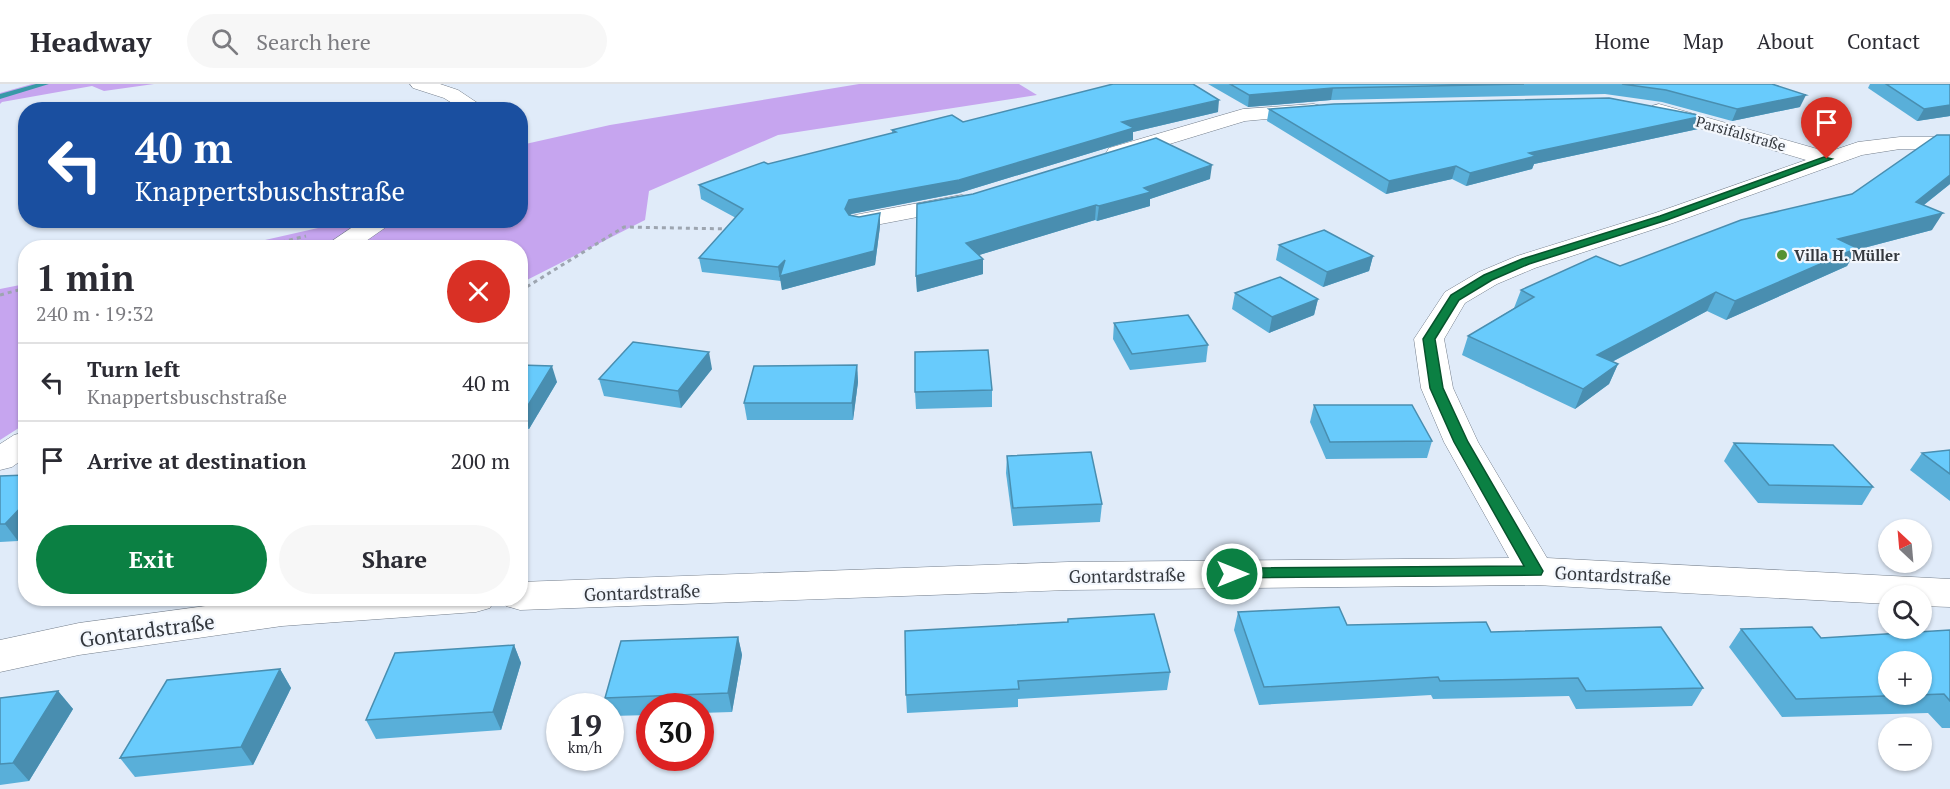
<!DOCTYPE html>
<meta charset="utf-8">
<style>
:root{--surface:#fff;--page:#f7f7f7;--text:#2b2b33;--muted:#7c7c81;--line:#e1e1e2;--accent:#0b8043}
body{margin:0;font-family:"PT Serif",serif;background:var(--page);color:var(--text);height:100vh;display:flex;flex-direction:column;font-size:22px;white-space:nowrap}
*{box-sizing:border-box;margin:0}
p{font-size:20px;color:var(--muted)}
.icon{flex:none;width:33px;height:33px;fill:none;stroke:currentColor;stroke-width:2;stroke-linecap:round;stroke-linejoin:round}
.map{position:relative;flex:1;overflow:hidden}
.details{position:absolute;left:18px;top:156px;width:510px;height:366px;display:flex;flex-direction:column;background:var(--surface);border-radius:24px;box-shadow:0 2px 4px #0004}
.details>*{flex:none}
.guide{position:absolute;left:18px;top:18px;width:510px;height:126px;border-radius:24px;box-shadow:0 2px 4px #0004;background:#1a4fa0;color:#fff;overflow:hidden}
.needle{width:39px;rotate:334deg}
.controls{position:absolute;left:1878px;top:435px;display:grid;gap:12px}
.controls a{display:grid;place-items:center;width:54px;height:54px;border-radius:50%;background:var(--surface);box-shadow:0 2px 4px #0004;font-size:30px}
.speed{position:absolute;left:546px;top:609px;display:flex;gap:12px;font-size:30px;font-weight:700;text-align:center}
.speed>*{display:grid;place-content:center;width:78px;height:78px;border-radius:50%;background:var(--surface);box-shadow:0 2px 4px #0004;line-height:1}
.speed small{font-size:15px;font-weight:400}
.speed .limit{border:9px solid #d22;background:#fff;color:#111}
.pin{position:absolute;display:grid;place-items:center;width:51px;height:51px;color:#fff;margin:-62px -26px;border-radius:50% 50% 50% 0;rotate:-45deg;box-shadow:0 0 6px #0007}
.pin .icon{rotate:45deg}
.me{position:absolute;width:66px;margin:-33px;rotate:90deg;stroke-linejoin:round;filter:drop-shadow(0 0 4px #0008)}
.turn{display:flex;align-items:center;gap:21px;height:126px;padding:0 18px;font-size:27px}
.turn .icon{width:78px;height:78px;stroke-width:2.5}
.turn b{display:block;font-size:42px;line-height:51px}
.round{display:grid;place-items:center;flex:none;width:63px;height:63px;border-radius:32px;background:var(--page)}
.head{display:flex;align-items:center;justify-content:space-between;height:102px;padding:0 18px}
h1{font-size:36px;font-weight:800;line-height:45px}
.action{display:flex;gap:12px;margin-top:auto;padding:12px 18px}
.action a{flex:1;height:69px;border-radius:36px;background:var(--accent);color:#fff;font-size:24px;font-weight:800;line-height:69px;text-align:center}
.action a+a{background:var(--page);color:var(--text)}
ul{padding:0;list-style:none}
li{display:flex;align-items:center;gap:18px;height:78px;padding:0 18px;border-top:2px solid var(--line)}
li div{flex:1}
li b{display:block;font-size:22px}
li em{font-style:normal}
header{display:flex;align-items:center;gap:36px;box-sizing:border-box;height:84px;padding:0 30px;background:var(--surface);border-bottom:2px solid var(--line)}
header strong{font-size:28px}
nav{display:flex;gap:33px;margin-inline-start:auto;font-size:21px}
.search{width:420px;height:54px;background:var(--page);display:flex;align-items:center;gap:15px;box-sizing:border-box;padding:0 21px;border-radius:33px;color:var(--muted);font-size:22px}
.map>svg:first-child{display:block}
</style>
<header>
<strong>Headway</strong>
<div class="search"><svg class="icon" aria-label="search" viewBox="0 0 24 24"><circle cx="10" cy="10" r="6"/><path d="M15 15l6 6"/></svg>Search here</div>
<nav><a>Home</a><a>Map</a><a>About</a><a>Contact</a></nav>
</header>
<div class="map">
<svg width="1950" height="705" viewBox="0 0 1950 705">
<rect width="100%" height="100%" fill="#e0ebf9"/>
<g fill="#c6a5ef">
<polygon points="32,0 154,0 104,7 92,2 2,18 0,20 0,9"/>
<polygon points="859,0 1019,0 1037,11 778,51 649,107 645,136 521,199 520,164 230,164 349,137 520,136 521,61 610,41"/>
<polygon points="25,200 25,340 0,356 0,205"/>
</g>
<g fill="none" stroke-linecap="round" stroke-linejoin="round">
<polygon fill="#3899a7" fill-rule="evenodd" points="36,0 49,0 0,15 0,10"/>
<defs>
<g id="minor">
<polygon points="410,0 440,0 458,6 488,26 463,26 444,14 413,4"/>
<polygon points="1314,20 1321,22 1324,26 1321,30 1245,37 1117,76 1109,74 1106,69 1109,64 1243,25"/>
<polygon points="1659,20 1828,68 1858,58 1900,53 1950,53 1950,65 1900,65 1862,71 1673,139 1535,184 1497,200 1465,219 1444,255 1453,304 1478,358 1547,474 1950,495 1950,523 1922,522 1922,512 1888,512 1888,520 1536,501 1068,506 520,526 506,522 502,514 520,514 520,498 1068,478 1509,474 1444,358 1421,304 1414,255 1445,208 1479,188 1517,172 1655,129 1806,76 1652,30 1649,26 1652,22"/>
<polygon points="962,111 970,113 974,118 970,123 860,144 851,142 848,137 851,132 860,130"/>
<polygon points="363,136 392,136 389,141 356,164 326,164 329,159"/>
<polygon points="26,348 26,373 12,383 0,386 0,360 14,351"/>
<polygon points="265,514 495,514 490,524 476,528 282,542 79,571 0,588 0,556 79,539"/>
</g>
</defs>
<use href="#minor" stroke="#747e8b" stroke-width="1"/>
<g stroke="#9da5b0" stroke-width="3" stroke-dasharray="4 4" stroke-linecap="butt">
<polyline points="258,164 306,152"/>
<polyline points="520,207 624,143 730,145"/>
<polyline points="0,211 26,204"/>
</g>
<use href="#minor" fill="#fff" fill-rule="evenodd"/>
</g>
<g fill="#59afd9">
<polygon points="1208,0 1772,0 1800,23 1732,37 1662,18 1605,10 1331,16 1248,23"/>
<polygon points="1870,0 1950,0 1950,32 1917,37 1868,4"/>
<polygon points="1269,25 1703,32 1698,45 1534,80 1532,85 1466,102 1452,95 1386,110 1267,37"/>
<polygon points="1218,28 1133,48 1133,56 959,109 851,130 850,131 880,142 875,181 782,206 781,197 702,188 699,174 736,134 701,115 699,101 768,80 892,49 892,46 963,38"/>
<polygon points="1210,95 1150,115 1150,122 1097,137 1095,136 979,171 983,190 917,208 916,192 973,110"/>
<polygon points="1950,100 1924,121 1932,146 1856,166 1847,182 1726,236 1707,227 1612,278 1618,280 1609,300 1575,325 1462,271 1468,252 1514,224 1521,206 1620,182 1852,110"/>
<polygon points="1279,161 1373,172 1369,187 1323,203 1276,176"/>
<polygon points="1235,209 1318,215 1314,231 1269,249 1232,225"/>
<polygon points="1114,239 1208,261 1206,278 1130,286 1113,255"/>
<polygon points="520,281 557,298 529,345 520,345"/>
<polygon points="857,281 858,298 853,336 747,336 744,319"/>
<polygon points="712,285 681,324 604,312 599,295"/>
<polygon points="992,306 992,323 916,325 915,308"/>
<polygon points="1314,321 1432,357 1427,374 1326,375 1310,338"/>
<polygon points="1734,359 1873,403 1862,421 1758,419 1724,377"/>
<polygon points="1950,366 1950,417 1910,386 1922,369"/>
<polygon points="1007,372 1102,420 1100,438 1013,442 1006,389"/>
<polygon points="0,392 18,457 0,458"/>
<polygon points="1238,528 1347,541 1491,548 1703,604 1692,622 1576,625 1569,612 1433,615 1431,611 1259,621 1234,546"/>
<polygon points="1068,535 1170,588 1167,606 1018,615 1018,623 907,629 906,611 1067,538"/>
<polygon points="1741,545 1821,554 1950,546 1950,644 1942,644 1928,629 1782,633 1729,563"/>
<polygon points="738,553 742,571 732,628 700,629 700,622 650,622 650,631 611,632 610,622 608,622 605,614"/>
<polygon points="514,561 521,579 501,646 376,655 366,636"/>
<polygon points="280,585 291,604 253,681 135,693 120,674"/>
<polygon points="58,607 73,625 29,697 0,701 0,614"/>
</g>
<g fill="#498eb0">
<polygon points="1333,4 1331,16 1248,23 1249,11"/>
<polygon points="1806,11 1800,23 1732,37 1737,25"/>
<polygon points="1219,16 1218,28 1133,48 1133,56 959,109 851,130 846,138 845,125 849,116 1122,38"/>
<polygon points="1950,21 1950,32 1917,37 1924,25"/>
<polygon points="1703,32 1698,45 1534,80 1532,85 1466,102 1470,89 1529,69"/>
<polygon points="1212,81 1210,95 1150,115 1150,122 1097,137 1099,122 1144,104"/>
<polygon points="1456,82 1452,95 1386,110 1389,97"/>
<polygon points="1950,91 1950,100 1906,135 1916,118"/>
<polygon points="1096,121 1095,136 966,175 966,159"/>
<polygon points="880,129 880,142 875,181 782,206 778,183 785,176"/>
<polygon points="1943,129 1932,146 1856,166 1847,182 1726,236 1735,217 1838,155"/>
<polygon points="1373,172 1369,187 1323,203 1327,188"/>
<polygon points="983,175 983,190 917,208 916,192"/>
<polygon points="1716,208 1707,227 1589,290 1597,271"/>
<polygon points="1318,215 1314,231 1269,249 1272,233"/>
<polygon points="709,268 712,285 681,324 678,307"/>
<polygon points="1618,280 1609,300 1575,325 1583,305"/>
<polygon points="857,281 858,298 853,336 852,319"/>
<polygon points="552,282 557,298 529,345 524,328"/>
<polygon points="26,418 26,449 18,457 5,440"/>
<polygon points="738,553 742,571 732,628 728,609"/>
<polygon points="514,561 521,579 501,646 493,628"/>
<polygon points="280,585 291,604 253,681 241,663"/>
<polygon points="58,607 73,625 29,697 13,679"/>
</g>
<g fill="#68cbfc" stroke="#498eb0" stroke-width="1.5" fill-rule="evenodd">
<polygon points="1113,0 1193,0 1219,16 1122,38 1134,44 959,96 849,116 845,125 849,131 859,133 880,129 874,167 780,192 785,176 778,183 699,174 743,125 699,101 764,78 768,80 896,48 892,46 952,31 963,38"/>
<polygon points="1230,0 1524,0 1333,4 1249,11"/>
<polygon points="1622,0 1772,0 1806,11 1737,25 1666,6"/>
<polygon points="1886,0 1950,0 1950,21 1924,25"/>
<polygon points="1609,14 1703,32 1529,69 1536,72 1470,89 1456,82 1389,97 1269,25 1334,20"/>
<polygon points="1937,51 1950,51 1950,91 1916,118 1943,129 1838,155 1857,164 1735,217 1716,208 1597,271 1618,280 1583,305 1468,252 1534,213 1521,206 1596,172 1620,182 1741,136 1852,110"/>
<polygon points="1156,54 1212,81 1144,104 1151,108 1099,122 1096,121 966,159 983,175 916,192 917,120 973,110"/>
<polygon points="1324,146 1373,172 1327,188 1279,161"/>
<polygon points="1280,193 1318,215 1272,233 1235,209"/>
<polygon points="1188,231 1208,261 1132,270 1114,239"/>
<polygon points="633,258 709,268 678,307 599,295"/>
<polygon points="988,266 992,306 915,308 915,268"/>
<polygon points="520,281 552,282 524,328 520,328"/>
<polygon points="857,281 852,319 744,319 754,282"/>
<polygon points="1314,321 1412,321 1432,357 1330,358"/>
<polygon points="1734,359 1833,361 1873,403 1769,401"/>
<polygon points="1950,366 1950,390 1922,369"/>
<polygon points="1091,368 1102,420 1013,424 1007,372"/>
<polygon points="26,391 26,418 5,440 0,440 0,392"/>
<polygon points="1339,523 1347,541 1486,538 1491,548 1661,543 1703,604 1586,607 1578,594 1440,597 1438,593 1264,603 1238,528"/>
<polygon points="1154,530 1170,588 1018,597 1019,605 906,611 905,547 1068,538 1068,535"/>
<path d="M1812 543 1821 554 1950 546V617L1944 610 1796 615 1741 545ZM1888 578H1922V610H1888Z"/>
<polygon points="738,553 728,609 605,614 621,557"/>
<polygon points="514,561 493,628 366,636 395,569"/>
<polygon points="280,585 241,663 120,674 167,596"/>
<polygon points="58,607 13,679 0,680 0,614"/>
</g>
<polygon fill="#0b8043" stroke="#07532c" stroke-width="1.5" points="1824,73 1832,75 1667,136 1529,180 1492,196 1459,216 1435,255 1443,304 1468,358 1543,487 1541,491 1226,494 1224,490 1226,486 1232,484 1524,482 1454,358 1430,304 1423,255 1451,211 1484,191 1522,175 1660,132"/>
<circle fill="#569231" stroke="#f3f7fd" stroke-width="2" cx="1782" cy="171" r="6"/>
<g text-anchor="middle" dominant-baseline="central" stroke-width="4.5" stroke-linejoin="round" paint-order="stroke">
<g font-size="15" fill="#34383e" stroke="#f3f7fd">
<text transform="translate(1741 49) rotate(16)">Parsifalstraße</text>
</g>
<g font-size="15" font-weight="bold" fill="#34383e" stroke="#f3f7fd" text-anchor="start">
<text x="1794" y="171">Villa H. Müller</text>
</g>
<g font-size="18" fill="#34383e" stroke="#f3f7fd">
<text transform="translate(1127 491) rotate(-1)">Gontardstraße</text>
<text transform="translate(1613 491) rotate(3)">Gontardstraße</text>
<text transform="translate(642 508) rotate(-2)">Gontardstraße</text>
</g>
<g font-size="21" fill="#34383e" stroke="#f3f7fd">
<text transform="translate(147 546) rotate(-8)">Gontardstraße</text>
</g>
</g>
</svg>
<div class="controls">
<a><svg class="needle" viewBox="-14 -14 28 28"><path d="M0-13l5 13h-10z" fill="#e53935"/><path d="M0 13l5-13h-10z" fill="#7c7c81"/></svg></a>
<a><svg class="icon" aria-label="search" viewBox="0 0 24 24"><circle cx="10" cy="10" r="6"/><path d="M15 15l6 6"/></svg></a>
<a>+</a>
<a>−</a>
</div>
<div class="speed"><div>19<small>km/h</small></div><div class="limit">30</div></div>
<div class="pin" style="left:1827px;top:75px;background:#d93025"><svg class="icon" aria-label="arrive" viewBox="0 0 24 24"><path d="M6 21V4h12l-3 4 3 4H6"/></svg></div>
<svg class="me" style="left:1232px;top:490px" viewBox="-20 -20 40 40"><circle r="17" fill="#0b8043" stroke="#fff" stroke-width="3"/><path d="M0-11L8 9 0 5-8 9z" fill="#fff"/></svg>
<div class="guide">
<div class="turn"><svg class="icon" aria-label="left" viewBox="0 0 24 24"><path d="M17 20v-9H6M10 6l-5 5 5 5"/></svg><div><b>40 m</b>Knappertsbuschstraße</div></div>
</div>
<section class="details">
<div class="head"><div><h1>1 min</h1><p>240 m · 19:32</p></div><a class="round" style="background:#d93025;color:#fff"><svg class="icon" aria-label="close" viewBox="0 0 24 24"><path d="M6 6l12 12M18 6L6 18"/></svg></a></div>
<ul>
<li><svg class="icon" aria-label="left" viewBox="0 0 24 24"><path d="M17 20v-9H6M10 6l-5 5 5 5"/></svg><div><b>Turn left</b><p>Knappertsbuschstraße</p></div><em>40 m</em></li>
<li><svg class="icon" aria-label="arrive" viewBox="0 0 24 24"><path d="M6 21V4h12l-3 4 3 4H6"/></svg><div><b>Arrive at destination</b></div><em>200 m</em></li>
</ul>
<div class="action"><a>Exit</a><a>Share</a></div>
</section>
</div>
